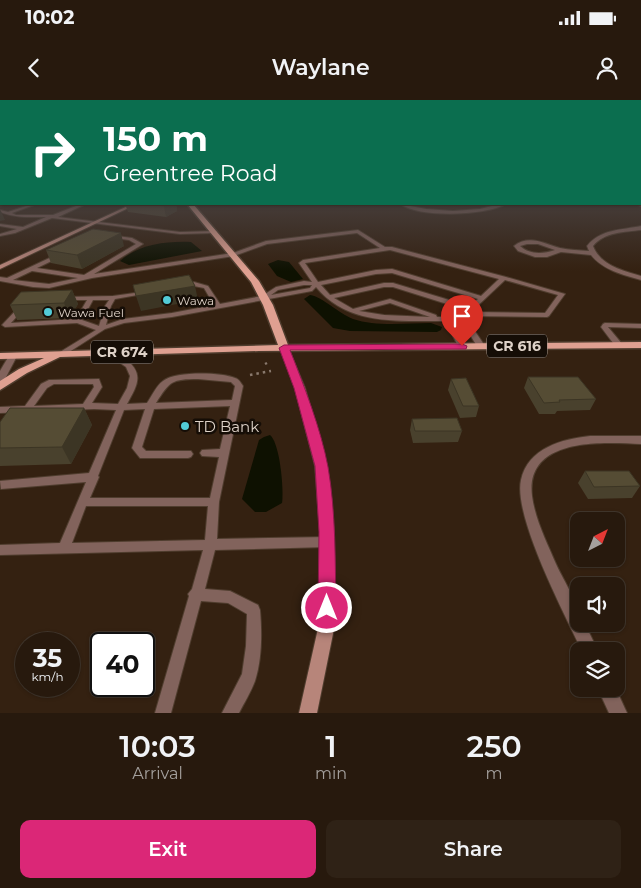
<!DOCTYPE html>
<style>
:root{--surface:#27190d;--page:#2f2216;--text:#f1f3f6;--muted:#a4a09d;--line:#43382e;--accent:#db2777}
body{margin:0;font-family:Montserrat,sans-serif;background:var(--page);color:var(--text);height:100vh;display:flex;flex-direction:column;font-size:19px;white-space:nowrap}
*{box-sizing:border-box;margin:0}
p{font-size:16px;color:var(--muted)}
.icon{flex:none;width:28px;height:28px;fill:none;stroke:currentColor;stroke-width:2;stroke-linecap:round;stroke-linejoin:round}
.map{position:relative;height:613px;overflow:hidden}
.panel{display:flex;flex-direction:column;background:var(--surface);flex:1}
.panel>*{flex:none}
.top-card{position:absolute;left:0px;top:0px;width:641px;height:105px;box-shadow:0 1px 4px #0004,0 0 0 1px var(--line);background:#0b6e4f;color:#fff;overflow:hidden}
.needle{width:32px;rotate:42deg}
.controls{position:absolute;left:570px;top:412px;display:grid;gap:10px}
.controls a{display:grid;place-items:center;width:55px;height:55px;border-radius:10px;background:var(--surface);box-shadow:0 1px 4px #0004,0 0 0 1px var(--line);font-size:25px}
.speed{position:absolute;left:15px;top:532px;display:flex;gap:10px;font-size:25px;font-weight:700;text-align:center}
.speed>*{display:grid;place-content:center;width:65px;height:65px;border-radius:50%;background:var(--surface);box-shadow:0 1px 4px #0004,0 0 0 1px var(--line);line-height:1}
.speed small{font-size:12px;font-weight:400}
.speed .limit{border:2px solid #111;border-radius:8px;background:#fff;color:#111}
.pin{position:absolute;display:grid;place-items:center;width:42px;height:42px;color:#fff;margin:-51px -21px;border-radius:50% 50% 50% 0;rotate:-45deg;box-shadow:0 0 5px #0007}
.pin .icon{rotate:45deg}
.me{position:absolute;width:55px;margin:-28px;rotate:0deg;stroke-linejoin:round;filter:drop-shadow(0 0 4px #0008)}
.turn{display:flex;align-items:center;gap:18px;height:105px;padding:0 20px;font-size:22px}
.turn .icon{width:65px;height:65px;stroke-width:2.5}
.turn b{display:block;font-size:35px;line-height:42px}
.eta{display:flex;justify-content:space-evenly;align-items:center;height:85px;text-align:center}
.eta b{font-size:30px;font-weight:600;line-height:35px}
.cta{display:flex;gap:10px;margin-top:auto;padding:10px 20px}
.cta a{flex:1;height:58px;border-radius:10px;background:var(--accent);color:#fff;font-size:20px;font-weight:600;line-height:58px;text-align:center}
.cta a+a{background:var(--page);color:var(--text)}
.status{display:flex;justify-content:space-between;align-items:center;height:35px;padding:0 25px;background:var(--surface);direction:ltr}
.status svg{height:14px;fill:currentColor}
header{display:flex;justify-content:space-between;align-items:center;height:65px;padding:0 20px;background:var(--surface);font-size:22px;font-weight:600}
.map>svg:first-child{display:block}
</style>
<div class="status"><b>10:02</b><svg viewBox="0 0 49 12"><path d="M0 12V9h3v3zM5 12V6h3v6zM10 12V3h3v9zM15 12V0h3v12zM26 1h20v11H26zM47 4h2v5h-2z"/></svg></div>
<header><svg class="icon" aria-label="back" viewBox="0 0 24 24"><path d="M15 5l-7 7 7 7"/></svg>Waylane<svg class="icon" aria-label="person" viewBox="0 0 24 24"><circle cx="12" cy="8" r="4"/><path d="M4 21q1-7 8-7t8 7"/></svg></header>
<div class="map">
<svg width="641" height="613" viewBox="0 0 641 613">
<rect width="100%" height="100%" fill="#342111"/>
<g fill="#0e1101">
<path d="M191 142 202 151 129 165 120 161C139 144 167 141 191 142Z"/>
<polygon points="278,160 289,162 303,179 291,182 277,176 268,164"/>
<path d="M310 195C323 197 338 213 353 219 376 227 407 223 431 223L442 227 441 230 437 232 350 231 333 228 304 199Z"/>
<path d="M270 335C280 343 284 390 282 403L266 412H255L242 399 259 340 264 337Z"/>
</g>
<g fill="none" stroke-linecap="round" stroke-linejoin="round">
<defs>
<g id="lane">
<path d="M32 104H37L12 113 16 115H53L81 104H86L58 117 180 132 215 131 217 132 215 133 180 134 52 118 15 133 0 136V134L17 129 0 126V124L23 127 46 117C28 117 16 118 0 112V110L8 112Z"/>
<polygon points="190,104 202,104 191,106"/>
<path d="M358 130 385 147H392L506 177 565 194 549 216 547 217 466 216 463 218 468 221 485 246 481 248H478L463 223 458 221 454 225 466 246 462 248 458 246 447 224 450 221C403 220 350 228 316 187L312 191 172 217 124 223 105 229 63 256 59 254 60 252 96 230 77 223 5 227 2 225 20 206 22 205 25 207 11 223 76 219 87 200H63V198L65 197 113 196 149 191V193L115 199 111 206 106 225 123 219 172 213 214 205 204 188 194 186 184 188 181 186 194 182 208 186 220 204 262 196 276 187 304 181 312 182 299 163 303 160 380 148 357 133 267 144 234 156 92 178 49 188 33 187 0 181V177L7 178 60 153 63 155 62 156 37 168 84 175 136 144 129 140 109 137V135L132 138 143 144 94 174 233 153 266 141ZM390 150 499 179 481 196 392 169 376 170 318 182 305 163ZM32 171 78 178 49 184 13 180ZM392 173 478 199 469 206 393 183H384L330 195 321 185 376 174ZM505 180 558 195 545 213 471 212ZM304 185H312L310 188 271 195 278 190ZM384 187H393L466 210 456 217H437L436 215 390 199 353 209 334 198ZM93 200H109L105 206 99 226 82 220ZM390 203 430 217 384 215 359 211Z"/>
<polygon points="605,223 641,224 641,228 608,227 623,245 619,247 616,247 601,227 603,224"/>
<path d="M109 251C115 251 119 254 123 257 145 273 138 284 127 304L147 303C152 296 156 286 163 281 175 271 221 272 235 278 239 279 241 283 243 286L219 402 217 439 327 437 331 438 333 442 331 446 327 447 215 450 205 489 230 491 258 505 260 510C262 533 262 559 255 581 251 592 244 603 239 613H222L242 574 246 546 247 514 228 503 201 501 171 613H155L189 496 188 494 192 489 203 450 0 455V445L60 443 86 382 1 389 0 381 89 373 116 310 94 309 0 313V307L25 306 41 284 49 280 99 279 102 287 92 303 118 304 127 288 130 276 126 267 109 255 108 253ZM198 279 231 282 235 286 232 300 156 303C170 281 172 279 198 279ZM54 284H93L94 287 83 304 34 306 47 288ZM230 306 220 349 202 350 200 353 202 356 219 357 210 398H90L99 377 98 376 124 310 145 309 132 348 140 358H188L191 357 193 354 191 351H146L142 347 154 309ZM86 406H208L205 440 72 443Z"/>
</g>
<g id="street">
<polygon points="641,103 641,106 636,104"/>
<path d="M400 104 426 109 453 111 480 109 500 104H506C484 116 420 118 400 104Z"/>
<path d="M641 126V130C625 132 604 132 593 146 600 165 623 171 641 176V180C623 175 603 170 591 155L561 152 547 157H535L518 151 514 146C529 134 545 144 560 148 569 150 580 150 589 151L587 146C600 129 622 130 641 126ZM527 144H538L555 150C543 154 530 155 520 146Z"/>
<polygon points="13,253 17,256 5,279 0,282 0,271 10,254"/>
<path d="M590 336H641V344C603 342 525 337 532 396 535 419 547 443 556 464 565 484 579 502 579 524H585L598 551H582C565 515 513 416 521 380 528 348 562 339 590 336Z"/>
<polygon points="598,589 616,589 627,613 609,613"/>
</g>
<g id="secondary">
<polygon points="132,104 137,104 0,169 0,165"/>
<polygon points="284,245 288,248 305,288 327,366 334,432 335,524 317,613 299,613 319,524 320,432 315,366 295,288 280,248"/>
</g>
<polygon id="primary" points="187,104 193,104 259,181 273,205 288,245 641,242 641,248 259,251 60,257 27,273 0,290 0,281 19,269 44,258 0,259 0,253 278,245 263,205 251,182"/>
</defs>
<use href="#lane" stroke="#4f3d2e" stroke-width="2"/>
<use href="#street" stroke="#4f3d2e" stroke-width="2"/>
<use href="#secondary" stroke="#4f3d2e" stroke-width="2"/>
<use href="#primary" stroke="#4f3d2e" stroke-width="3"/>
<g stroke="#8a7a6e" stroke-width="2.5" stroke-dasharray="2.5 4" stroke-linecap="butt">
<polyline points="265,264 267,263"/>
<polyline points="250,275 271,271"/>
</g>
<use href="#lane" fill="#82635c" fill-rule="evenodd"/>
<use href="#street" fill="#82635c" fill-rule="evenodd"/>
<use href="#secondary" fill="#b7857a" fill-rule="evenodd"/>
<use href="#primary" fill="#dfa091" fill-rule="evenodd"/>
</g>
<g fill="#49412d">
<polygon points="125,104 176,104 177,111 166,117 128,112"/>
<polygon points="124,146 82,169 51,163 46,150"/>
<polygon points="72,190 78,204 70,218 17,220 10,205"/>
<polygon points="528,277 596,299 590,310 557,311 555,314 539,314 524,288"/>
<polygon points="451,279 479,306 476,317 460,318 448,290"/>
<polygon points="84,308 92,325 71,364 0,366 0,322"/>
<polygon points="412,319 462,331 458,342 413,343 410,330"/>
<polygon points="585,371 640,386 632,398 588,399 578,383"/>
</g>
<g fill="#3c3524">
<polygon points="168,104 176,104 177,111 166,117 164,106"/>
<polygon points="0,109 5,120 0,121"/>
<polygon points="121,133 124,146 82,169 77,155"/>
<polygon points="195,186 198,200 141,211 136,196"/>
<polygon points="72,190 78,204 70,218 64,203"/>
<polygon points="84,308 92,325 71,364 62,347"/>
</g>
<g fill="#554c34" stroke="#3c3524">
<polygon points="147,104 168,104 164,106"/>
<polygon points="93,129 121,133 77,155 46,150"/>
<polygon points="189,175 195,186 136,196 133,185"/>
<polygon points="72,190 64,203 10,205 21,192"/>
<polygon points="528,277 578,277 596,299 559,300 560,302 544,303"/>
<polygon points="466,278 479,306 463,306 451,279"/>
<polygon points="10,308 84,308 62,347 0,348 0,322"/>
<polygon points="457,318 462,331 415,331 412,319"/>
<polygon points="585,371 629,371 640,386 594,387"/>
</g>
<linearGradient id="sky" x2="0" y2="1"><stop stop-color="#1d1209"/><stop offset="0.5" stop-color="#4a4343"/><stop offset="1" stop-color="#4a4343" stop-opacity="0"/></linearGradient>
<rect width="641" height="171" fill="url(#sky)"/>
<path fill="#db2777" stroke="#8e194d" d="M462 244 467 246 466 249 290 250C304 286 321 329 328 367 336 413 335 461 336 508L333 514 327 516 321 514 318 508 319 432 315 366 294 288 279 248 284 245Z"/>
<g fill="#52cbd7" stroke="#150d06" stroke-width="2">
<circle cx="167" cy="200" r="5"/>
<circle cx="48" cy="212" r="5"/>
<circle cx="185" cy="326" r="5"/>
</g>
<g text-anchor="middle" dominant-baseline="central" stroke-width="5" stroke-linejoin="round" paint-order="stroke">
<g font-size="12" fill="#ded2c8" stroke="#150d06" text-anchor="start">
<text x="177" y="200">Wawa</text>
<text x="58" y="212">Wawa Fuel</text>
</g>
<g fill="#150d06" stroke="#a2978e" stroke-width="1">
<rect x="487" y="234.5" width="60" height="23" rx="4"/>
<rect x="91" y="240.5" width="62" height="23" rx="4"/>
</g>
<g font-size="14" font-weight="bold" fill="#ded2c8">
<text x="517" y="246">CR 616</text>
<text x="122" y="252">CR 674</text>
</g>
<g font-size="15" fill="#ded2c8" stroke="#150d06" text-anchor="start">
<text x="195" y="326">TD Bank</text>
</g>
</g>
</svg>
<div class="controls">
<a><svg class="needle" viewBox="-14 -14 28 28"><path d="M0-13l5 13h-10z" fill="#e53935"/><path d="M0 13l5-13h-10z" fill="#a4a09d"/></svg></a>
<a><svg class="icon" aria-label="sound" viewBox="0 0 24 24"><path d="M4 9h4l5-4v14l-5-4H4zM17 9q2 3 0 6"/></svg></a>
<a><svg class="icon" aria-label="layers" viewBox="0 0 24 24"><path d="M12 4l9 5-9 5-9-5zM3 14l9 5 9-5"/></svg></a>
</div>
<div class="speed"><div>35<small>km/h</small></div><div class="limit">40</div></div>
<div class="pin" style="left:462px;top:246px;background:#d93025"><svg class="icon" aria-label="arrive" viewBox="0 0 24 24"><path d="M6 21V4h12l-3 4 3 4H6"/></svg></div>
<svg class="me" style="left:327px;top:508px" viewBox="-20 -20 40 40"><circle r="17" fill="#db2777" stroke="#fff" stroke-width="3"/><path d="M0-11L8 9 0 5-8 9z" fill="#fff"/></svg>
<div class="top-card">
<div class="turn"><svg class="icon" aria-label="right" viewBox="0 0 24 24"><path d="M7 20v-9h11M14 6l5 5-5 5"/></svg><div><b>150 m</b>Greentree Road</div></div>
</div>
</div>
<section class="panel">
<div class="eta">
<div><b>10:03</b><p>Arrival</p></div>
<div><b>1</b><p>min</p></div>
<div><b>250</b><p>m</p></div>
</div>
<div class="cta"><a>Exit</a><a>Share</a></div>
</section>
